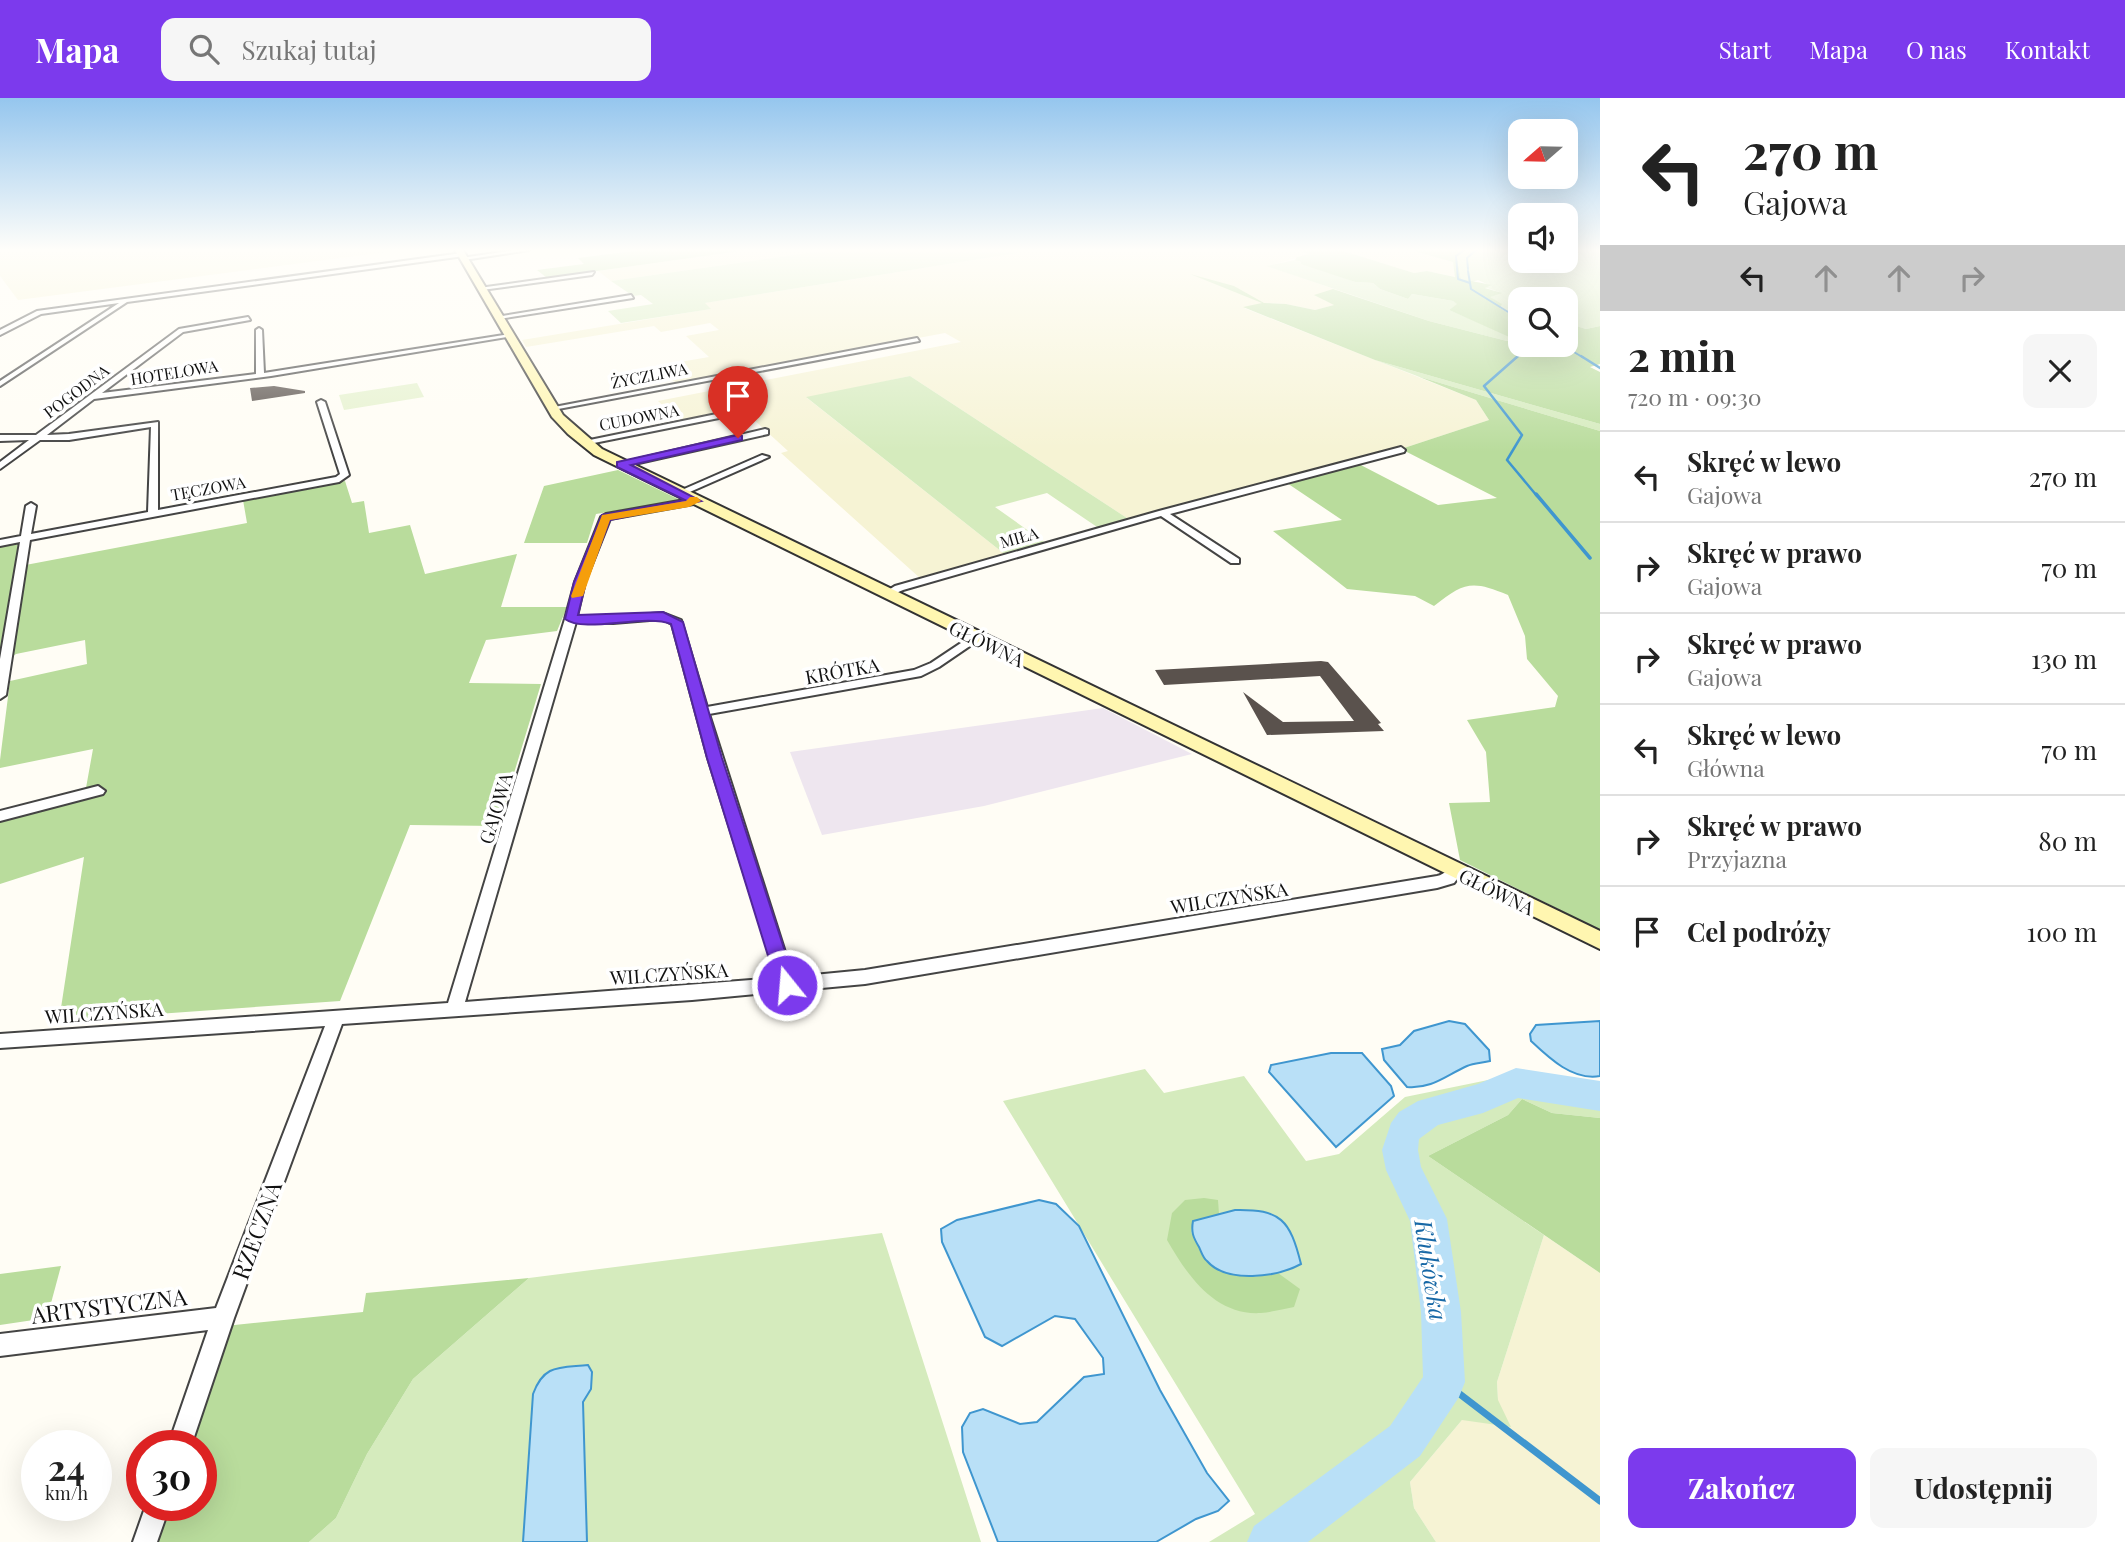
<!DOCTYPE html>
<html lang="pl">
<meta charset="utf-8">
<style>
:root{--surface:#fff;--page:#f6f6f6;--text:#222;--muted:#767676;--line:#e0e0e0;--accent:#7c3aed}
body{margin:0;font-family:"Playfair Display",serif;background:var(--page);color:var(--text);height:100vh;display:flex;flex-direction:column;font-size:26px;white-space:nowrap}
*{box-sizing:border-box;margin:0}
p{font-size:23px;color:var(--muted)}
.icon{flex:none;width:38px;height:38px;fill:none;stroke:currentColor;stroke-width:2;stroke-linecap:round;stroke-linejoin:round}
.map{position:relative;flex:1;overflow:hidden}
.panel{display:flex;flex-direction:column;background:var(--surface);width:525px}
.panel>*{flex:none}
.guide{background:#fff;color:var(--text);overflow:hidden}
.needle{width:46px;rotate:250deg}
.tools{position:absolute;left:1508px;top:21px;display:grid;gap:14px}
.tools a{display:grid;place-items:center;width:70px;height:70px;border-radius:14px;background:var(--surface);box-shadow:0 7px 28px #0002;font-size:35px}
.speed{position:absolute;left:21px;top:1332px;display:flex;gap:14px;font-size:35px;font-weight:700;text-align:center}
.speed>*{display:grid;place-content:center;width:91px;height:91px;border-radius:50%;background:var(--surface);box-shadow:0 7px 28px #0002;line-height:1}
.speed small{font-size:18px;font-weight:400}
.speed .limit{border:10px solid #d22;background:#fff;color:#111}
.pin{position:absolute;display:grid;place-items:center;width:60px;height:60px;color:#fff;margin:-72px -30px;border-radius:50% 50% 50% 0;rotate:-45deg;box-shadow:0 0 7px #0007}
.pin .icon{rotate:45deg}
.me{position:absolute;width:77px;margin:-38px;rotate:343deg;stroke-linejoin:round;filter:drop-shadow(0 0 5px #0008)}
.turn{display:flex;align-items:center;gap:24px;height:147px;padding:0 28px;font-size:32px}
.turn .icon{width:91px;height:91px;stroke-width:2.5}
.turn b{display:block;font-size:49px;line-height:60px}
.lanes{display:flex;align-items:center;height:66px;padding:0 28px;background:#0003;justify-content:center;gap:35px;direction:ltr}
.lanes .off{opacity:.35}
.round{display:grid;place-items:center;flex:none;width:74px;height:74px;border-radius:14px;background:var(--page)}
.summary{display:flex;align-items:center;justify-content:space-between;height:119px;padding:0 28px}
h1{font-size:42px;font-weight:700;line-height:52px}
.action{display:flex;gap:14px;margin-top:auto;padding:14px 28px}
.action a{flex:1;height:80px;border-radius:14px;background:var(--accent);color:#fff;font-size:28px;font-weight:700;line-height:80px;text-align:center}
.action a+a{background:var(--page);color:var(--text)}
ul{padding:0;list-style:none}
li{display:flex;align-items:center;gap:21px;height:91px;padding:0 28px;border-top:2px solid var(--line)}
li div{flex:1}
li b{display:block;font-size:26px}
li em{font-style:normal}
header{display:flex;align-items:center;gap:42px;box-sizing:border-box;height:98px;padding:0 35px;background:var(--accent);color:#fff}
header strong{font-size:33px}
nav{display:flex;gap:38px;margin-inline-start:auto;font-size:24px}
.search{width:490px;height:63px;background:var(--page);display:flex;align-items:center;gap:18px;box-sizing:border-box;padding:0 24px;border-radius:14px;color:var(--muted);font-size:26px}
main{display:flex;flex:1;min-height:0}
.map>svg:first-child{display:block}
</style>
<header>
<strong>Mapa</strong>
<div class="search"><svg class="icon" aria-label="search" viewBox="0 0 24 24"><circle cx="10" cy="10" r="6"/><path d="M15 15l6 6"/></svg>Szukaj tutaj</div>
<nav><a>Start</a><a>Mapa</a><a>O nas</a><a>Kontakt</a></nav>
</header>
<main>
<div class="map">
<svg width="1600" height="1444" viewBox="0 0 1600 1444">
<rect width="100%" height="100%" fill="#fffdf5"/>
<polygon fill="#eee6ef" points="1103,610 1192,656 984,708 822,737 790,654"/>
<g fill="#f6f3d4">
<polygon points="0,152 402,152 18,202 0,178"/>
<polygon points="748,152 828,152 611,183 598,173"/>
<polygon points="1036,152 1297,152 1310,156 1268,168 1348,196 1324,202 1335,207 1315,212 1286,206 1264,205 1244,210 1476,302 1489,322 1401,351 1130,422 910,278 807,300 1007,458 921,481 781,355 788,353 742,311 680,323 658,303 961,244 945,235 676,285 657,268 709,259 686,238 719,232 710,225 661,234 654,228 526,249 522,242 710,211 704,205"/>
<polygon points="1340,152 1410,152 1453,164 1456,179 1427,173 1414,175"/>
<polygon points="1544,1137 1600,1175 1600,1444 1436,1444 1414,1410 1410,1384 1462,1322 1498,1302 1497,1284"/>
</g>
<g fill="#d5ebbd">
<polygon points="828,152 1036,152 705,205 711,211 621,225 608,213 653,206 641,197 633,198 611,183"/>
<polygon points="1466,152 1521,152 1521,163 1566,163 1566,152 1600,152 1600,228 1586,231 1566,225 1570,223 1566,221 1566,201 1521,201 1521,223 1488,199 1499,194 1484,189 1491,188 1478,182 1472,184 1461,181 1457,158"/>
<polygon points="1295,162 1355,184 1373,185 1380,191 1408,201 1412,196 1453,203 1458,206 1449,212 1517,241 1507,243 1429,223 1266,168"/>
<polygon points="1375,262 1600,326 1600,333 1417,278"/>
<polygon points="910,278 1130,422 1100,431 1047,395 995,409 1047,446 1007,458 806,299"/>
<polygon points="1145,971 1164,995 1244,978 1306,1063 1339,1056 1405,999 1527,974 1600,985 1600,1020 1552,1015 1522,1001 1508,1017 1428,1058 1544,1137 1497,1284 1498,1302 1511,1329 1462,1322 1410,1384 1414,1410 1436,1444 1209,1444 1255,1416 1003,1003"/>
<polygon points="882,1135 981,1444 309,1444 336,1420 367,1356 413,1281 529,1180"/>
</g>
<g fill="#b9dc9c">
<polygon points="641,152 748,152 547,180 537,172 584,166 578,160"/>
<polygon points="1297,152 1340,152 1414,175 1427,173 1455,179 1453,164 1410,152 1466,152 1457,159 1461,181 1492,187 1485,190 1502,195 1490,199 1502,206 1500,210 1521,223 1521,247 1566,247 1566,221 1571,224 1567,225 1586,231 1600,228 1600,266 1590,269 1600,274 1600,326 1375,262 1243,209 1262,205 1190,176 1234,188 1264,205 1286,206 1315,212 1334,207 1314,197 1333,191 1429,223 1507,243 1516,242 1449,212 1457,206 1453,203 1412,196 1408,201 1380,191 1373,185 1355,184 1301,166 1301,164 1295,162 1297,159 1309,156"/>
<path d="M1417 278 1600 333V832L1460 762 1449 705 1490 704 1486 654 1467 622 1555 609 1558 598 1527 561 1525 538 1508 497C1472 482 1464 484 1434 508L1415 498 1347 491 1273 433 1342 422 1281 381 1353 363 1438 407 1497 400 1401 351 1489 322 1476 302Z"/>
<polygon points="618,372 680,402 596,416 587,445 524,445 544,388"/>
<polygon points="345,383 352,405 364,403 369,435 410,427 425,476 517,456 501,509 567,509 557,533 486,542 469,585 541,586 498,728 410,727 340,903 59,923 84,759 0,786 0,724 84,701 93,651 0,670 0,662 10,583 87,566 85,542 16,556 0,567 0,447 18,446 15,469 247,425 243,402"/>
<polygon points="1522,1001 1552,1015 1600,1020 1600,1175 1428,1058 1508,1017"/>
<path d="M1204 1100 1218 1102 1219 1116 1193 1123 1191 1135 1255 1179 1278 1175 1300 1191 1294 1209C1283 1211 1272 1214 1261 1215 1215 1218 1187 1177 1167 1142L1172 1115 1185 1102Z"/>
<polygon points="61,1168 47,1220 0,1227 0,1176"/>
<polygon points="529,1180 413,1281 367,1356 336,1420 309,1444 155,1444 167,1407 201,1407 201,1348 186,1347 225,1228 363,1214 366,1195"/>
</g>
<polygon fill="#e6f2cf" points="417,285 424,299 344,312 339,297"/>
<g fill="#b9e0f7" stroke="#3f96cf" stroke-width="2">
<path d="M1449 923 1465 926 1489 952 1490 963C1483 965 1474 965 1467 968 1445 978 1432 991 1407 989L1384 962 1382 951 1400 947 1414 933Z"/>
<path d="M1600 923V978C1573 983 1549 960 1531 943L1530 936 1536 927Z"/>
<polygon points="1331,955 1362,955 1391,988 1394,998 1336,1049 1269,974 1271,967"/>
<polygon points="1039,1102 1056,1106 1079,1128 1160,1292 1207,1375 1229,1403 1218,1413 1196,1421 1156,1444 998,1444 963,1354 962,1329 970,1315 983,1311 1020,1326 1037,1324 1084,1279 1104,1276 1103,1260 1075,1221 1055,1218 1002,1248 985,1239 942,1144 941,1131 957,1122"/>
<path d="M1235 1112C1281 1111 1290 1122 1301 1166 1277 1179 1227 1186 1207 1163 1203 1160 1201 1153 1199 1149 1193 1139 1191 1134 1193 1123Z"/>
<path d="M588 1267 592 1274 591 1291 583 1304 587 1444H523L533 1296C544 1266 559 1270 588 1267Z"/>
</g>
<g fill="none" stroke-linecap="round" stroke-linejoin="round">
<g stroke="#3f96cf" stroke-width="2">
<polyline points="1464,152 1456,158 1458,181 1470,185"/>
<polyline points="1468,171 1467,160 1476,152"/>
<polyline points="1468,173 1471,191 1521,222"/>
<polyline points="1562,247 1584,260"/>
<polyline points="1516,260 1531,247"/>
</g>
<g stroke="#3f96cf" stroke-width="2.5">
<polyline points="1518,258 1484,288 1522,337 1507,362 1537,398"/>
<polyline points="1581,258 1600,270"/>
</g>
<polyline stroke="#3f96cf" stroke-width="3.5" points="1536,396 1590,460"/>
<polyline stroke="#3f96cf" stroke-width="7" points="1444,1284 1600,1403"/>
<polygon fill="#b9e0f7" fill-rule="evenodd" points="1516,970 1600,983 1600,1013 1518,1000 1483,1015 1438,1027 1419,1041 1418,1052 1421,1069 1447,1121 1461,1214 1465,1284 1459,1299 1420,1358 1308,1444 1247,1444 1254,1428 1390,1328 1423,1279 1421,1214 1410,1123 1386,1072 1382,1052 1391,1025 1399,1014 1418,1003 1478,986"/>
</g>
<g fill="#5a524d">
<polygon points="274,288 305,293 305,295 252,303 250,290"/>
<polygon points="1321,563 1328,564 1381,625 1378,626 1384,633 1267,637 1243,594 1283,624 1354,623 1320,578 1164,587 1155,572"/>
</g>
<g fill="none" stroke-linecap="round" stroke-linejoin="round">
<defs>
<g id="street">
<polygon points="516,152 529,152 464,162 461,160"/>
<polygon points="462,155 464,158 127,204 0,288 0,283 119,205 41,216 0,237 0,232 37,213"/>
<polygon points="594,174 592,177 482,192 479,190"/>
<polygon points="631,197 633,200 499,221 496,219"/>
<polygon points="248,219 250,222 183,234 102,295 256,276 256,232 259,230 262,232 264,275 510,236 513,238 271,278 94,301 47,337 69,336 158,324 158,412 336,379 340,376 317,304 321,302 325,304 349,377 339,384 30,442 6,597 0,601 0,561 20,444 0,448 0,442 21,438 26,408 31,405 36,408 31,436 148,414 151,329 69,342 40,342 0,371 0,364 29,342 0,343 0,337 36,337 179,231"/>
<polygon points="917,240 919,243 553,312 549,310"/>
<polygon points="741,311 744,311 744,315 584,347 580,344"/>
<polygon points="765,331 768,332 768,336 621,369 617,366"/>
<polygon points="1401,349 1405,352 1404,354 1170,416 1239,461 1239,465 1231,465 1161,418 903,492 887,499 882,496 895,488 1159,413"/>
<polygon points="762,357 769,359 683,397 675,395"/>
<path d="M696 400 699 401V405L610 421 585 484 577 518 613 519 663 515 681 522 707 609 914 572 931 565 973 537 977 536 983 539 939 569 921 578 709 616 793 879 865 872 1437 778C1447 776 1450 766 1461 769L1463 773 1454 785 1437 790 865 886 692 902 342 926 234 1220 191 1348H168L208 1232 0 1258V1236L216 1210 325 928 0 950V936L448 905 565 521 575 484 601 419 606 416ZM662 521 672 526 708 660 777 880 465 904 576 524 613 525Z"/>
<polygon points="98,688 105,693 103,696 0,723 0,713"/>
<polygon points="146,1407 170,1407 157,1444 133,1444"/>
</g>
<polygon id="secondary" points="455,152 463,152 563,317 602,351 1600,833 1600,851 594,357 568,336 552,319"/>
</defs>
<use href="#street" stroke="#444" stroke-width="4"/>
<use href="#secondary" stroke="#333" stroke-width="4"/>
<use href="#street" fill="#fff" fill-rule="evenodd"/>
<use href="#secondary" fill="#fff6b0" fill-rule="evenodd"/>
</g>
<linearGradient id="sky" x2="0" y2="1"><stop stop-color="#95c6ee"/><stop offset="0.43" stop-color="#fffefa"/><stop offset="1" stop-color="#fffefa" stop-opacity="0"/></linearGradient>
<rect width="1600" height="354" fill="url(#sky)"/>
<path fill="#7c3aed" stroke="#51269a" stroke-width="2" d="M738 337 742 338V342L631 367 701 403 610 422 586 484 578 517 663 514 683 524 722 660 796 887 793 893 787 895 780 893 777 887 707 660 671 526C645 515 585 536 565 521L574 484 602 417 685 402 617 369V364Z"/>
<polygon fill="#f59e0b" points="690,399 697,399 701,403 689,409 610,422 583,498 572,500 571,498 602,417 686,403"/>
<g text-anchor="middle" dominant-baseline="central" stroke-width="7" stroke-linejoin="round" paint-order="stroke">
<g font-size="16" fill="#111" stroke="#fff">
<text transform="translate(174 274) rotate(-9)">HOTELOWA</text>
<text transform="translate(649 277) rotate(-11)">ŻYCZLIWA</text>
<text transform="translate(76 293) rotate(-37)">POGODNA</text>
<text transform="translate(639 319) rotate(-11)">CUDOWNA</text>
<text transform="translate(208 390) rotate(-10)">TĘCZOWA</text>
<text transform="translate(1019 439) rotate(-16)">MIŁA</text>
</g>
<g font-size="19" fill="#111" stroke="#fff">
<text transform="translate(987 545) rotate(26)">GŁÓWNA</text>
<text transform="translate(842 572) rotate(-10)">KRÓTKA</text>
<text transform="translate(495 710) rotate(-73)">GAJOWA</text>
<text transform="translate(1497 793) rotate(26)">GŁÓWNA</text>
<text transform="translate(1229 799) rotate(-9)">WILCZYŃSKA</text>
<text transform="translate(669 875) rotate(-4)">WILCZYŃSKA</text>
<text transform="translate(104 914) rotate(-4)">WILCZYŃSKA</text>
</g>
<g font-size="23" fill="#111" stroke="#fff">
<text transform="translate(256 1132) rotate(-70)">RZECZNA</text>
<text transform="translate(109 1207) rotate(-7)">ARTYSTYCZNA</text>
</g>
<g font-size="24" font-style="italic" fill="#1768a6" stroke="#fff">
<text transform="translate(1432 1172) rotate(81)">Klukówka</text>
</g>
</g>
</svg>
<div class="tools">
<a><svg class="needle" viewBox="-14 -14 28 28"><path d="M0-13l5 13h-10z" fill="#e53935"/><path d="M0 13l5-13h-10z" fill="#767676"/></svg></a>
<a><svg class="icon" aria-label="sound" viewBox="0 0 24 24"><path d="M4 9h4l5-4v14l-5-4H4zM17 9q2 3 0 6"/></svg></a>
<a><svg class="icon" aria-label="search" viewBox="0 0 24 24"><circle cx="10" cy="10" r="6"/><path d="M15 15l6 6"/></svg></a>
</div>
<div class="speed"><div>24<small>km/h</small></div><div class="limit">30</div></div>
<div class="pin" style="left:738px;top:340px;background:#d93025"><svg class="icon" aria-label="arrive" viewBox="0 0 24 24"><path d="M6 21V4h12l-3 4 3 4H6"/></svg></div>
<svg class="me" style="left:787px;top:887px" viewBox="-20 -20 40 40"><circle r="17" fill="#7c3aed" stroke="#fff" stroke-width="3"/><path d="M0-11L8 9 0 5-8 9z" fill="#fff"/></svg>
</div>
<section class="panel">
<div class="guide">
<div class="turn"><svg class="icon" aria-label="left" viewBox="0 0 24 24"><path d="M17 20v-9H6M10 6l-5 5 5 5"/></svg><div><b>270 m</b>Gajowa</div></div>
<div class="lanes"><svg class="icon" aria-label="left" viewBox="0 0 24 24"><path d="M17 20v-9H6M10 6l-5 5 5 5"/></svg><svg class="icon off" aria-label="ahead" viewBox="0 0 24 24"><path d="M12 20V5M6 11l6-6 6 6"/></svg><svg class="icon off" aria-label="ahead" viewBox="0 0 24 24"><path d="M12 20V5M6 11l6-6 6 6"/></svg><svg class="icon off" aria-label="right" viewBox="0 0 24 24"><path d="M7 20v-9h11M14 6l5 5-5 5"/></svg></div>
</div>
<div class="summary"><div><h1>2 min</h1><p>720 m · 09:30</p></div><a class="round"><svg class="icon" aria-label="close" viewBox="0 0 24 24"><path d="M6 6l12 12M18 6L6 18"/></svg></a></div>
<ul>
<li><svg class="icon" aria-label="left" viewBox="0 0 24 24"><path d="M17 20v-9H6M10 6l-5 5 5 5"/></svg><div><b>Skręć w lewo</b><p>Gajowa</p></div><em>270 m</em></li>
<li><svg class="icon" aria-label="right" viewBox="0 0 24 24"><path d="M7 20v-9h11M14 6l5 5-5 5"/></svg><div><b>Skręć w prawo</b><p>Gajowa</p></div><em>70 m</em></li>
<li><svg class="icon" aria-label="right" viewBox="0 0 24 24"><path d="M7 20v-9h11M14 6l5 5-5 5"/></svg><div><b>Skręć w prawo</b><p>Gajowa</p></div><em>130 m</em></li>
<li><svg class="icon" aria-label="left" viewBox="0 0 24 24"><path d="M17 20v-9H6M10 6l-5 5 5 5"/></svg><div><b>Skręć w lewo</b><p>Główna</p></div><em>70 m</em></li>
<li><svg class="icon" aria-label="right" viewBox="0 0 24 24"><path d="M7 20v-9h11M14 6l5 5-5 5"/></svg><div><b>Skręć w prawo</b><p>Przyjazna</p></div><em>80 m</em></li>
<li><svg class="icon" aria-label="arrive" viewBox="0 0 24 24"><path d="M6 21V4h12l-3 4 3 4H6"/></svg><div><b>Cel podróży</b></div><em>100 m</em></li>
</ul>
<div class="action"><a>Zakończ</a><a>Udostępnij</a></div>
</section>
</main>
